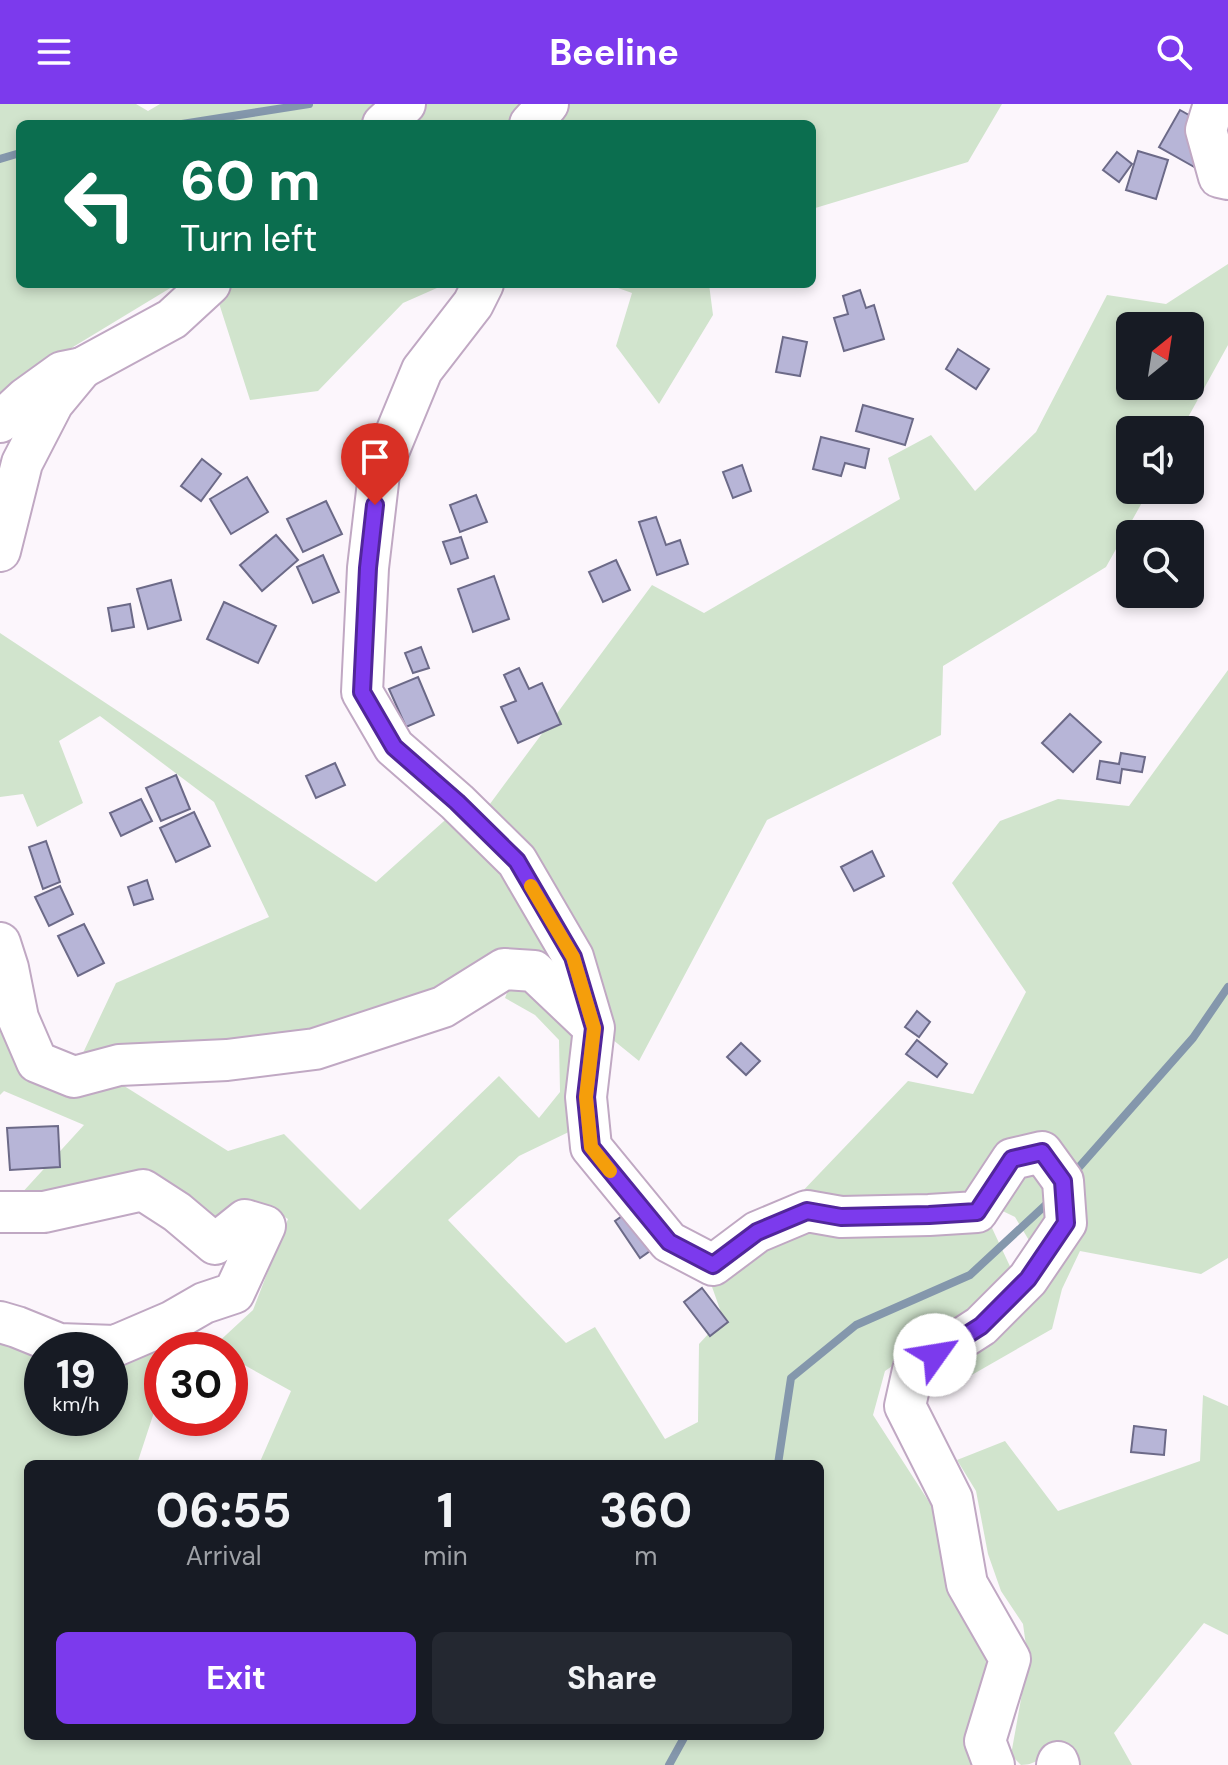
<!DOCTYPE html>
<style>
:root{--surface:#171b24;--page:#242831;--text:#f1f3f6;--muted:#9ea1a6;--accent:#7c3aed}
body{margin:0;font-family:"DM Sans",sans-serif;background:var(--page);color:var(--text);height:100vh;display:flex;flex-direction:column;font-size:30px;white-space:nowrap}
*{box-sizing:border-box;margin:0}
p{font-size:26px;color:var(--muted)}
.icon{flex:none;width:44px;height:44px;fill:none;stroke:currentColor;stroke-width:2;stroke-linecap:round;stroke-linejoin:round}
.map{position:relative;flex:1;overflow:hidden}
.drawer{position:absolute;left:24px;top:1356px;width:800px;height:280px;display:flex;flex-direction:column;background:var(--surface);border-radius:12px;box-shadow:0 4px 12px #0003}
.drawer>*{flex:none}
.hud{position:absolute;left:16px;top:16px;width:800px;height:168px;border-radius:12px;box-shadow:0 4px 12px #0003;background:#0b6e4f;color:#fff;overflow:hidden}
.needle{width:52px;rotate:30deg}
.controls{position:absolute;left:1116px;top:208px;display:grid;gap:16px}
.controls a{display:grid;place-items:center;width:88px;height:88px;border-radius:12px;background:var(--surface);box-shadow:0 4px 12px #0003;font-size:40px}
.speed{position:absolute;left:24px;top:1228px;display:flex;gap:16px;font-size:40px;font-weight:700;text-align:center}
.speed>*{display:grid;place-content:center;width:104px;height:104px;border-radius:50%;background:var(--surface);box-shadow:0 4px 12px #0003;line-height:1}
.speed small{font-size:20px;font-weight:400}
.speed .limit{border:12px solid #d22;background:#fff;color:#111}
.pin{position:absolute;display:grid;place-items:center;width:68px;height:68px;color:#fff;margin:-82px -34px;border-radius:50% 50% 50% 0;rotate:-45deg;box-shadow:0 0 8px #0007}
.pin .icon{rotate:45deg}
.me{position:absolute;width:88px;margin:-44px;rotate:58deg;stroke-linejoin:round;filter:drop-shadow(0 0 6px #0008)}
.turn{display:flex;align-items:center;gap:28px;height:168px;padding:0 32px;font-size:36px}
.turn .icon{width:104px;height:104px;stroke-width:2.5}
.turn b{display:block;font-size:56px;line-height:68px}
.eta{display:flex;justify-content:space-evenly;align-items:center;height:136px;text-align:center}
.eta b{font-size:48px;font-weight:700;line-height:56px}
.primary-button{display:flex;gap:16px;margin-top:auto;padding:16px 32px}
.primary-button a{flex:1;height:92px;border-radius:12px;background:var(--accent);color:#fff;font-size:32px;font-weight:700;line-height:92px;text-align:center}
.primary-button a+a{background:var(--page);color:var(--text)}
header{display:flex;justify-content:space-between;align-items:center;height:104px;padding:0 32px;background:var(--accent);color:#fff;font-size:36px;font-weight:700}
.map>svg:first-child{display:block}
</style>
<header><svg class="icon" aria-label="menu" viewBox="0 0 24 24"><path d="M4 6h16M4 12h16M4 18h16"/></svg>Beeline<svg class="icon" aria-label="search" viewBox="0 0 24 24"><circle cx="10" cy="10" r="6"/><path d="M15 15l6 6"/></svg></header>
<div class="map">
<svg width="1228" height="1661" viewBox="0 0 1228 1661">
<rect width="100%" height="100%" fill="#fcf6fc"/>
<g fill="#d1e4cd" fill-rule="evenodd">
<polygon points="0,0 136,0 148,7 160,0 389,0 365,20 20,20 20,180 177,180 73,243 0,305"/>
<polygon points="422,0 538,0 520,20 400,20"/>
<polygon points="559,0 1002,0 968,58 812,105 812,20 540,20"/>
<path d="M1228 160V241L1181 326H1130V386H1149L1106 463 943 562 941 631 767 716 639 957 602 927 484 708 652 481 704 509 900 395 888 354 931 331 975 387 1036 328 1107 191 1166 200ZM1130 222H1190V282H1130Z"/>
<polygon points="231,180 446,180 403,199 318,287 250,296 217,193"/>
<polygon points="607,180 709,180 713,211 659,300 616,242 632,189"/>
<polygon points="0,529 376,778 453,709 511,768 568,859 539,859 313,939 75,966 116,879 269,813 214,698 100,612 59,637 83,699 37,723 23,690 0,693"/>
<polygon points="1228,566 1228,1154 1201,1170 1080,1147 1062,1185 1052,1225 949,1284 941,1266 1036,1148 1015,1113 982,1097 797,1093 908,977 973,990 1026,888 952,779 1000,717 1058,695 1129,702"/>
<polygon points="510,881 535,886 561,913 576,940 577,1024 519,1052 448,1116 566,1239 595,1223 665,1335 698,1318 699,1240 723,1214 711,1180 732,1161 810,1120 879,1133 927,1123 964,1118 992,1124 1015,1173 958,1217 885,1267 873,1311 933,1404 946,1465 993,1561 964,1641 974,1661 0,1661 0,1239 42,1255 42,1314 110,1314 110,1259 177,1238 175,1246 162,1246 162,1284 137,1360 28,1360 28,1632 820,1632 820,1360 259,1360 291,1287 230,1253 230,1246 218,1246 213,1243 253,1206 288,1115 265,1101 249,1103 219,1121 91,1084 20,1091 84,1021 4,987 0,991 0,887 20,968 74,989 113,975 228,1047 284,1030 360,1106 499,972 539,1014 560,988 559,936 535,911 505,894"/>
<path d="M1203 1291 1228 1302V1531L1204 1519 1114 1629 1132 1661H1073L1057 1638C1046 1650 1038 1661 1021 1661L1011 1651 1028 1556 1023 1520 1001 1487 988 1450 976 1387 957 1356 1005 1337 1058 1407 1200 1357Z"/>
</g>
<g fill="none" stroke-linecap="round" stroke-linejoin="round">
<g stroke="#8497ac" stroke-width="8">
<polyline points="182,20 309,0"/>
<polyline points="0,55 20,49"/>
<polyline points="1073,1070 1193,934 1228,883"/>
<polyline points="778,1360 791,1274 856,1221 970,1171 1051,1096"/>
<polyline points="669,1661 685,1632"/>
</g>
</g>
<g fill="#b7b5d7" stroke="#6c6a88" stroke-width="2">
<polygon points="1180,6 1217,27 1196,64 1159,43"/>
<polygon points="1138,47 1168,56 1156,95 1126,86"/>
<polygon points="1117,48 1132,60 1119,78 1103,66"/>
<polygon points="860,186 866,204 874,201 884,235 844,247 834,214 848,210 843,192"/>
<polygon points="783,233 807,238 800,272 776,268"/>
<polygon points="958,245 989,265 976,285 946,265"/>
<polygon points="863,301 913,315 905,341 856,327"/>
<polygon points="821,333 869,345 865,364 845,359 841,372 813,365"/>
<polygon points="202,355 221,370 201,397 181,382"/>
<polygon points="742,361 751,387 733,394 723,368"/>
<polygon points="247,373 268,408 231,430 210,395"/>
<polygon points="476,391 487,418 460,428 450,401"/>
<polygon points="326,397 342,430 303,448 287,415"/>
<polygon points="656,413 666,441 680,436 688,460 657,471 639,418"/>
<polygon points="276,431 298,456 262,487 240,461"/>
<polygon points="461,433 468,454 451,460 443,438"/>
<polygon points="323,451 339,488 313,499 297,463"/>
<polygon points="616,456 630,486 603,498 589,468"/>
<polygon points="494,472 509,515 473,528 458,485"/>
<polygon points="171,476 181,516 148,525 137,485"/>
<polygon points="224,498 276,522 258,559 207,535"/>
<polygon points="130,500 134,523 112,527 108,504"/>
<polygon points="421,543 429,564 413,569 405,549"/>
<polygon points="519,564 529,585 542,579 561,620 518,639 501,603 516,597 504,571"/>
<polygon points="418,573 434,611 406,623 389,585"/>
<polygon points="1070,610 1101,638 1073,668 1042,639"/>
<polygon points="1121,649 1145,653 1142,668 1122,665 1120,679 1097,675 1100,657 1119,660"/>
<polygon points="335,659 345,681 316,694 306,672"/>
<polygon points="176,671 190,705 161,717 146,684"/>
<polygon points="141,695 152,717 121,732 110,709"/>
<polygon points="194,708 210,742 176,758 160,724"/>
<polygon points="46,737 60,778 43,785 29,743"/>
<polygon points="872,747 884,772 854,787 841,763"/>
<polygon points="147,776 153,795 134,801 128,783"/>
<polygon points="60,782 73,810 49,822 35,793"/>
<polygon points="84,820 104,859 78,872 58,832"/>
<polygon points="917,907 930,918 919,933 905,923"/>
<polygon points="917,936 947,960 937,973 906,950"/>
<polygon points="741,939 760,957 746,971 727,953"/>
<polygon points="58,1022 60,1063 10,1066 7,1024"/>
<polygon points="635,1103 660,1140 640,1154 615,1117"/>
<polygon points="702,1184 728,1218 710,1232 684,1198"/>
<polygon points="1134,1322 1166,1326 1164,1351 1131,1348"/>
</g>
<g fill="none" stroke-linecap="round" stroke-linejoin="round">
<defs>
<g id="minor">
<polyline points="1214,0 1206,26 1219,73 1228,75"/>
<polyline points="383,20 405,0"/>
<polyline points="530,20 548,0"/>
<polyline points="483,180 473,200 422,266 379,370 368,464 362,588 394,643 457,698 517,757 573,853 594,924 586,993 591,1043 669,1138 713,1161 757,1128 807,1107 841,1113 929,1111 977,1108 1012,1055 1042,1048 1063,1077 1066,1119 1028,1175 981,1222 913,1266 905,1302 952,1395 967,1480 1010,1555 985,1637 994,1661"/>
<polyline points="82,264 172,215 210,180"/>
<polyline points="0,318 26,294 62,268 82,264 53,299 22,359 0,447"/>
<polyline points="0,839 8,864 18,914 37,958 74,973 119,961 227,956 315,945 443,903 504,865 534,867 593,923"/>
<polyline points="0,1108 44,1108 143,1086 177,1108 215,1140 245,1116 265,1122 234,1189 204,1199 171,1218 115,1242 59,1240 17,1223 0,1218"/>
<polyline points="1057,1661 1058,1658 1059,1661"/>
</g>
</defs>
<use href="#minor" stroke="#c0a8c3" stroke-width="44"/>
<use href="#minor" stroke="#fff" stroke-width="40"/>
</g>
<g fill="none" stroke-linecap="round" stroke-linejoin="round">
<defs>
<polyline id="route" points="375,401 368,464 362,588 394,643 457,698 517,757 573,853 594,924 586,993 591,1043 669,1138 713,1161 757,1128 807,1107 841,1113 929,1111 977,1108 1012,1055 1042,1048 1063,1077 1066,1119 1028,1175 981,1222 935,1251"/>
</defs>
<use href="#route" stroke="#51269a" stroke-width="20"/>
<use href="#route" stroke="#7c3aed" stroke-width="14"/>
<polyline stroke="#f59e0b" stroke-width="14" points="531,782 573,853 594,924 586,993 591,1043 610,1067"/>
</g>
</svg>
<div class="controls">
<a><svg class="needle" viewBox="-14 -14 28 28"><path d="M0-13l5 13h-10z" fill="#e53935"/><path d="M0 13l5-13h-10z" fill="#9ea1a6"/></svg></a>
<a><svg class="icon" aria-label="sound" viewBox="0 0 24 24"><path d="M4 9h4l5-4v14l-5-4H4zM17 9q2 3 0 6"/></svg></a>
<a><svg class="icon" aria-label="search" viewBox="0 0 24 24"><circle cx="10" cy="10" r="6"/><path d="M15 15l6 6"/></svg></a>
</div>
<div class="speed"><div>19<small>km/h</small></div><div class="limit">30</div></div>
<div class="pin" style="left:375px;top:401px;background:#d93025"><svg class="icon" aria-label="arrive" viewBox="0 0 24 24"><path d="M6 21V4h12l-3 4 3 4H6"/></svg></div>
<svg class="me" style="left:935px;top:1251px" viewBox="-20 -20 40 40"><circle r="19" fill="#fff"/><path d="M0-13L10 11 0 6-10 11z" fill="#7c3aed"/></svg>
<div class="hud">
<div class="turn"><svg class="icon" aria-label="left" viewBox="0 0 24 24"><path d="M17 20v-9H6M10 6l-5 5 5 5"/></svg><div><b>60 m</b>Turn left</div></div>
</div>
<section class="drawer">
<div class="eta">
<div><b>06:55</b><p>Arrival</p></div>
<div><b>1</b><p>min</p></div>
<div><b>360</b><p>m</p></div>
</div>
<div class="primary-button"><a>Exit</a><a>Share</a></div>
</section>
</div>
